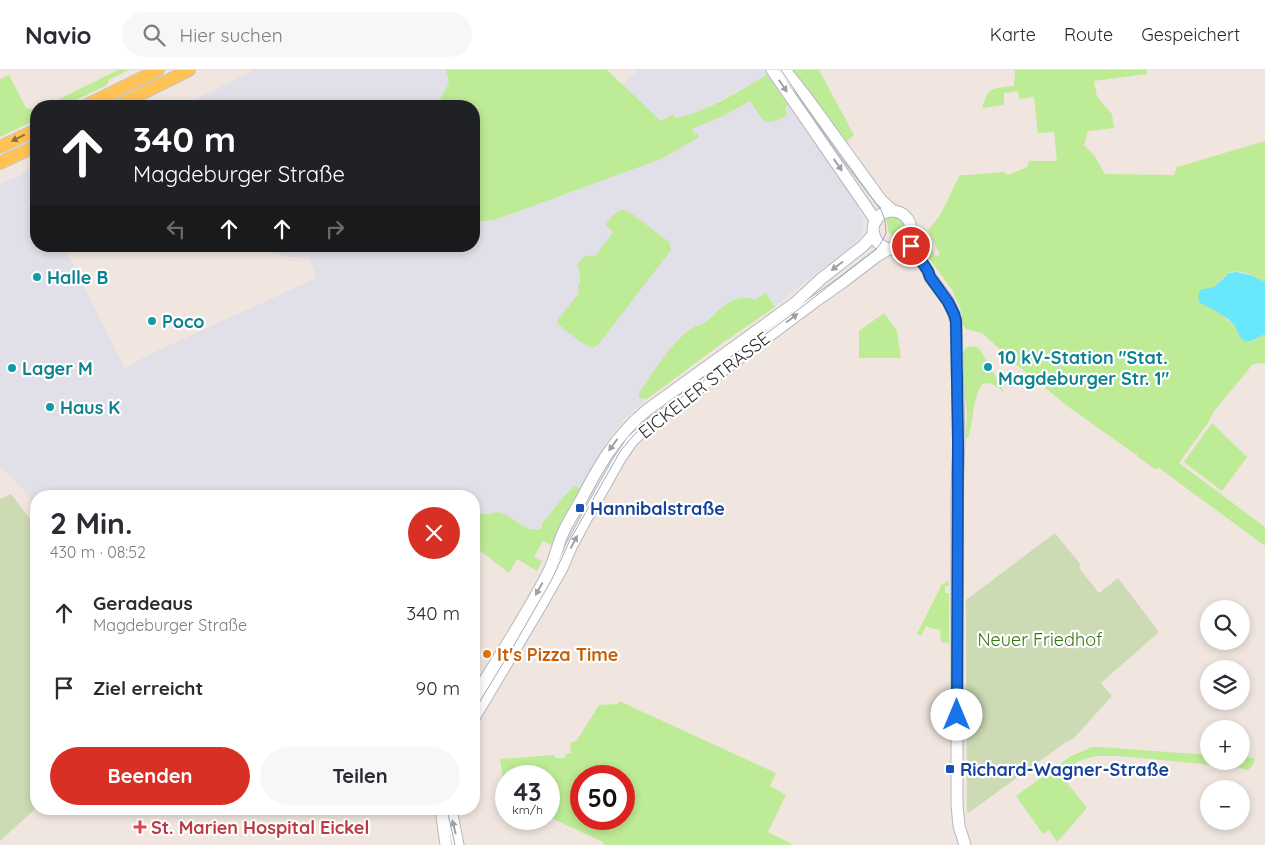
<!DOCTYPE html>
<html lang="de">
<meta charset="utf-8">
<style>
:root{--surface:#fff;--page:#f7f7f7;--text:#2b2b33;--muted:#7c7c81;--line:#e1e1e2;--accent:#d93025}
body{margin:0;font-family:Quicksand,sans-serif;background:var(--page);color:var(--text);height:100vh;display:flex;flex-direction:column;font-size:19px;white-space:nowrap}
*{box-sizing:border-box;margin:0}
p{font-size:16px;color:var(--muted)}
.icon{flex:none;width:28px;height:28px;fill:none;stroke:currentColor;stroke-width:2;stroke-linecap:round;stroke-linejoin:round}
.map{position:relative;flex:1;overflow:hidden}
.sheet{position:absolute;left:30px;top:420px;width:450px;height:325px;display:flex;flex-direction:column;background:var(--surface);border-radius:20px;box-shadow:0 2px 8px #0003}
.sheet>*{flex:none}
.top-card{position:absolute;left:30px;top:30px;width:450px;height:152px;border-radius:20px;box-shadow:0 2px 8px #0003;background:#202124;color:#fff;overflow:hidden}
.tools{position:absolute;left:1200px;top:530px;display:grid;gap:10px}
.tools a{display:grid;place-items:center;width:50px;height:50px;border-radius:50%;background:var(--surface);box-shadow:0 2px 8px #0003;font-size:25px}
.speed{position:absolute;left:495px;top:695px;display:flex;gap:10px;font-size:25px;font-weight:700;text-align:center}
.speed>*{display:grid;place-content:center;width:65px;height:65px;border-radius:50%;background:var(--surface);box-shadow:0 2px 8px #0003;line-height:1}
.speed small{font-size:12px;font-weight:400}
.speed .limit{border:8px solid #d22;background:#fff;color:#111}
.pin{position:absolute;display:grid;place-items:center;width:42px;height:42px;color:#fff;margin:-21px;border:2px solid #fff;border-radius:50%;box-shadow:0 1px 5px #0007}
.me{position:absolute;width:55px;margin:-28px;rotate:0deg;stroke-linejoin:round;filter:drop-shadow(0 0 4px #0008)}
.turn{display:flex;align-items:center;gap:18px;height:105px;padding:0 20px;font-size:22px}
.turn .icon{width:65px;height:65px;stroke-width:2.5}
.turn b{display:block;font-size:35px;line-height:42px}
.lanes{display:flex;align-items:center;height:48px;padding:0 20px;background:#0003;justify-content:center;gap:25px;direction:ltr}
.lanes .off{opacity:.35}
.round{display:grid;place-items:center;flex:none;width:52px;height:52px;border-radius:26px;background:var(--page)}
.overview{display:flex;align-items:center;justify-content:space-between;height:85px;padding:0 20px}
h1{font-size:30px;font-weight:800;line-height:38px}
.cta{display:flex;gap:10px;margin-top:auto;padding:10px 20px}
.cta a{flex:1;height:58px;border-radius:30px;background:var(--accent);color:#fff;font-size:20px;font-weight:800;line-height:58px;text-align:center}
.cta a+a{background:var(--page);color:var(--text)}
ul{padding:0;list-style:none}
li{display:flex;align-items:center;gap:15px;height:75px;padding:0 20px}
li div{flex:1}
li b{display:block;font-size:19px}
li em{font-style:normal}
header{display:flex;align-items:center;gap:30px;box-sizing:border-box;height:70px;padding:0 25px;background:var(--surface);border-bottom:1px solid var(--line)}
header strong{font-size:24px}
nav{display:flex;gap:28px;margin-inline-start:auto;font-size:18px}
.search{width:350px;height:45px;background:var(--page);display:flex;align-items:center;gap:12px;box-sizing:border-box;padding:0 18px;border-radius:28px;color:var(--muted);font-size:19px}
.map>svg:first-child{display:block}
</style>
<header>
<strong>Navio</strong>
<div class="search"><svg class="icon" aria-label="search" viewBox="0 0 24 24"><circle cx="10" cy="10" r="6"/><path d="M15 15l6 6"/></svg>Hier suchen</div>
<nav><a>Karte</a><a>Route</a><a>Gespeichert</a></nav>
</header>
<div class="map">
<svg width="1265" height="775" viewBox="0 0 1265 775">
<rect width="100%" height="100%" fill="#f0e6df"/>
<g fill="#e1dfe8">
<polygon points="254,0 446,0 449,13 436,36 196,36 194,30"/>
<polygon points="638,0 764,0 767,5 719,31 700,41 675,48 673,44 661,51 622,15"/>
<polygon points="750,31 759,46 780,48 785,47 787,43 786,37 787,34 858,136 864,152 861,166 853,175 807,210 775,237 766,223 755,230 748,228 739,228 722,237 703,254 692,257 686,263 659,293 640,328 647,329 623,350 606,373 580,419 575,417 564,426 546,449 542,453 542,458 533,460 493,443 483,444 474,442 474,426 453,426 447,422 433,420 427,426 36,426 36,435 19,415 0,396 0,114 29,101 36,118 36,176 64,176 125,299 146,286 316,208 310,189 285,186 252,176 474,176 474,152 494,150 661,89 695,64 692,59 723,46"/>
</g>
<g fill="#beeb96" fill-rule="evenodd">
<polygon points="118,0 129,0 109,10 107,15 64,36 45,36"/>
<path d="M446 0H607L661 51 673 44 675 48C708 42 738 21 767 5L787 34 786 40 787 45C764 59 763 51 750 31L723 46 692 59 695 64 697 63 699 67 661 89 494 150 474 152V36H436L449 13Z"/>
<polygon points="790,0 819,0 854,65 845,73"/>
<path d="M1015 0H1147V4L1094 11 1097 27 1112 44 1114 58 1088 61 1084 75 1094 85 1105 104 1174 105 1177 97 1265 71V212C1255 207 1240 198 1229 203 1224 206 1218 213 1214 217L1223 246 1253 271 1265 264V293L1253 294 1214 341 1207 354 1179 393 1265 457V476L1159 398 1155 399 1138 387 1136 383 1135 384 1070 338 1017 295 982 263 966 259 963 255 960 237 955 227 953 221 920 176 919 169 923 164 935 186 940 185 928 160C944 144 949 125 960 105H968L1003 102 1008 105 1027 97 1029 91H1057L1054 62 1038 63 1034 27 1019 29 1018 21 1004 23V35L982 38C989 15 992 19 1014 16Z"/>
<polygon points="9,5 26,38 36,40 36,50 0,67 0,9"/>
<path d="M621 140 628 141 669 172 671 180 598 275 592 278 581 272 559 255 557 251 579 223 578 217C582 209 580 203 577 195 583 188 586 183 595 187L613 162 605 155 614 144Z"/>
<path d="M890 146C906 148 912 162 899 174L888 161 886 147Z"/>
<path d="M766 223 775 237 721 274 647 329 640 328 638 326 639 323C652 303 665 283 683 265 686 263 689 259 692 258 696 255 701 256 706 252 719 240 735 221 755 230Z"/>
<polygon points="884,243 897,261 901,288 859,288 859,261"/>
<path d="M970 276 977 277 981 281 1005 324C999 317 992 311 982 314 972 329 974 351 968 368H966L967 341 965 329 963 283 965 279Z"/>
<polygon points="1212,353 1247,387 1222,421 1184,392"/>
<path d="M575 416 580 419 564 447 551 475 543 471 534 487 542 491 537 501 517 489 509 503 474 476V442C478 443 482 444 486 444 491 444 496 441 502 443 517 449 525 464 542 458V453L546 449 564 426Z"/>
<polygon points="946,511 948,511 949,516 945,516 945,523 949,523 949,573 941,572 940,561 939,559 933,559 926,556 921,566 917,564 942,514 944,515"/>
<path d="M619 631 776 703 770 716 786 725 768 762 792 774 791 775H604L603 772 549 747V706H506V728L500 689 554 685 555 688H565V684L571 683 570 673 577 670 599 635 618 634ZM581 706H624V749H581Z"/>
<path d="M1092 677H1099L1209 685V691H1241V687L1255 688 1253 695 1248 700 1233 696C1203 695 1172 691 1142 688 1128 687 1113 685 1099 686 1087 687 1068 693 1064 705L1068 714 1087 738 1057 772 1049 760 1043 764 1016 726 1071 686Z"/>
</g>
<g fill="#ccdbb4">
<polygon points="11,424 36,457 36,738 0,771 0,429"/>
<polygon points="1055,463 1081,495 1079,498 1099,523 1118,508 1159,562 1101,613 1112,626 1073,669 1066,672 970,742 968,743 967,741 966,530"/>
</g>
<path fill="#69e7fb" d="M1237 202 1250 205 1265 212V264C1259 267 1253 272 1246 271 1239 269 1238 261 1234 255 1226 245 1211 239 1200 233L1198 229 1200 220 1214 217 1229 203Z"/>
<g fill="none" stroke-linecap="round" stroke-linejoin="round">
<defs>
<g id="secondary">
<polyline points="772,0 876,151"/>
<polyline points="785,0 807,28 881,130 893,141"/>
<circle cx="892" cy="160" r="19"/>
<path d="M909 170C913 184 926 193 930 207L948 231 954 244 956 251 959 371 957 421V735L959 756 965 775"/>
<path d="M474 628C499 586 527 545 549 501 555 489 557 477 562 465 567 453 574 443 580 432 598 397 616 365 647 340L795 233 821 209 863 176 874 164"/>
<polyline points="474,648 540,537 562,498 571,477 586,449 619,390 632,371 647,357 813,233 843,212 877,186 889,179"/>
<polyline points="441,739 446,775"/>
<polyline points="451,739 458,775"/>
</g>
<g id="primary">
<polyline points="85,36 158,0"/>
<polyline points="117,36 189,0"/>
<polyline points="0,77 36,60"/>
<polyline points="0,93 36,76"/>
</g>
</defs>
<use href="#secondary" stroke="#b3b7c2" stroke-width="13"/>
<use href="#primary" stroke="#c8c8c8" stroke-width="14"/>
<use href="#secondary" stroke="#fff" stroke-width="11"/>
<use href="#primary" stroke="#ffc255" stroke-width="12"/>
<g stroke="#a0a7b9" stroke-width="1">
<polyline points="474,641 513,577 552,509 570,470 621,380 634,365 646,354 803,236 875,180 881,173 886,163 885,150 881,140 839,85 781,0"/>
<polyline points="447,739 455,775"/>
</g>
</g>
<defs><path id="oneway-solid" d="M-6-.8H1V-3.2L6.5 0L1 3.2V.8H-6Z" transform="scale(1.25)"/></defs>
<g fill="#a0a0a0">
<use href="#oneway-solid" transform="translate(783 16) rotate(56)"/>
<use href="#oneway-solid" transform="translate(838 95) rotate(55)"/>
<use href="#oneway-solid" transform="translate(837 196) rotate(143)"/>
<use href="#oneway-solid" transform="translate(792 248) rotate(-37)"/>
<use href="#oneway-solid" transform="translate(613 375) rotate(126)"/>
<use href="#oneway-solid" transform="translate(574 472) rotate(-62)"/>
<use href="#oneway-solid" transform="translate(539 519) rotate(119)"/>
<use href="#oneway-solid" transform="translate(454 757) rotate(-103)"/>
</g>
<use fill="#8c703f" href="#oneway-solid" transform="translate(18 68) rotate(154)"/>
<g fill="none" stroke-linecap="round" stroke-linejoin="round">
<defs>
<polyline id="route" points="911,176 928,201 930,207 948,232 954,244 956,251 958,371 957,645"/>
</defs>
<use href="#route" stroke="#114b97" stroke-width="12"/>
<use href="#route" stroke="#1a73e8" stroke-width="9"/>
</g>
<g fill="#0f9aa8" stroke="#fff" stroke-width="2">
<circle cx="37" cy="207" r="5"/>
<circle cx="152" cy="251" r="5"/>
<circle cx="988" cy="297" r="5"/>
<circle cx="12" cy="298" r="5"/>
<circle cx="50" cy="337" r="5"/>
</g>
<g fill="#1a4fb4" stroke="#fff" stroke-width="2">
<rect x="575" y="433" width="10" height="10" rx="2.5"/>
<rect x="945" y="694" width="10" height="10" rx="2.5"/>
</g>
<circle fill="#e8710a" stroke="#fff" stroke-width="2" cx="487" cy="584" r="5"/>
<path fill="#e0444e" stroke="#fff" stroke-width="2" d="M137.5 749.5h5v5h5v5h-5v5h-5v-5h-5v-5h5z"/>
<g text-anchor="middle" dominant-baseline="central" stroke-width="4.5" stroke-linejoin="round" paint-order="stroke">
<g font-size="18" font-weight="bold" fill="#0d838f" stroke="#fff" text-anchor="start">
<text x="47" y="207">Halle B</text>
<text x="162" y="251">Poco</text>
<text x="998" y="287">10 kV-Station "Stat.<tspan x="998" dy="21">Magdeburger Str. 1"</tspan></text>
<text x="22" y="298">Lager M</text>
<text x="60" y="337">Haus K</text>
</g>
<g font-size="18" fill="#2d2d2d" stroke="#fff">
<text transform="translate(704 315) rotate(-38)">EICKELER STRASSE</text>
</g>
<g font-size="18" font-weight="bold" fill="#164399" stroke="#fff" text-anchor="start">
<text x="590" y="438">Hannibalstraße</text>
<text x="960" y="699">Richard-Wagner-Straße</text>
</g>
<g font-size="18" fill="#347413" stroke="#fff">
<text x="1040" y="569">Neuer Friedhof</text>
</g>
<g font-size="18" font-weight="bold" fill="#c56008" stroke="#fff" text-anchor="start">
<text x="497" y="584">It's Pizza Time</text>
</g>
<g font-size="18" font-weight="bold" fill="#be3a42" stroke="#fff" text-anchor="start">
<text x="151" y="757">St. Marien Hospital Eickel</text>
</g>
</g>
</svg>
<div class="tools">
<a><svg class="icon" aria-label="search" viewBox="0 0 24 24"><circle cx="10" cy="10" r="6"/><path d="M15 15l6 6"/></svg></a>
<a><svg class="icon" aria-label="layers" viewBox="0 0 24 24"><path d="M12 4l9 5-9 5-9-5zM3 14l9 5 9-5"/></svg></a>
<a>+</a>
<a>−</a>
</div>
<div class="speed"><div>43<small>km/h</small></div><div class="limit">50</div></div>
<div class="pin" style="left:911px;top:176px;background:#d93025"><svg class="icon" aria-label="arrive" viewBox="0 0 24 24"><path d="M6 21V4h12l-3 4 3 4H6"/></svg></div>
<svg class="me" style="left:957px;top:645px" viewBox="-20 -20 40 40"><circle r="19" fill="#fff"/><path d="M0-13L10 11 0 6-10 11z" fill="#1a73e8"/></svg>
<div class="top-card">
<div class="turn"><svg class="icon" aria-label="ahead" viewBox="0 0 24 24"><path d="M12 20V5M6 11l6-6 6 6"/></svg><div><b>340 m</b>Magdeburger Straße</div></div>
<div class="lanes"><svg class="icon off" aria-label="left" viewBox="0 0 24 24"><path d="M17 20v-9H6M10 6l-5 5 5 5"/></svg><svg class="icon" aria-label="ahead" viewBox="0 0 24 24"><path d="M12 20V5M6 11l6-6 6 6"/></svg><svg class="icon" aria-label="ahead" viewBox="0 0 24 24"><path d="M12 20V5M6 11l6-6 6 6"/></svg><svg class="icon off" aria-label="right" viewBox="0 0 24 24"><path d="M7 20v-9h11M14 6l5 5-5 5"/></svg></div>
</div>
<section class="sheet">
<div class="overview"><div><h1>2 Min.</h1><p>430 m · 08:52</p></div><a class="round" style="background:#d93025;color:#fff"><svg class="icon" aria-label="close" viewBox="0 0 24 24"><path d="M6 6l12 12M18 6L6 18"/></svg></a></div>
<ul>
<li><svg class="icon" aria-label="ahead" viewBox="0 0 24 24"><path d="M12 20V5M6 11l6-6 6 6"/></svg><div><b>Geradeaus</b><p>Magdeburger Straße</p></div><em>340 m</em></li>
<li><svg class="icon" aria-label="arrive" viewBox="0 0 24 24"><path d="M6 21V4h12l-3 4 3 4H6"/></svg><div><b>Ziel erreicht</b></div><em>90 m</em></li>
</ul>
<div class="cta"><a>Beenden</a><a>Teilen</a></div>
</section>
</div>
